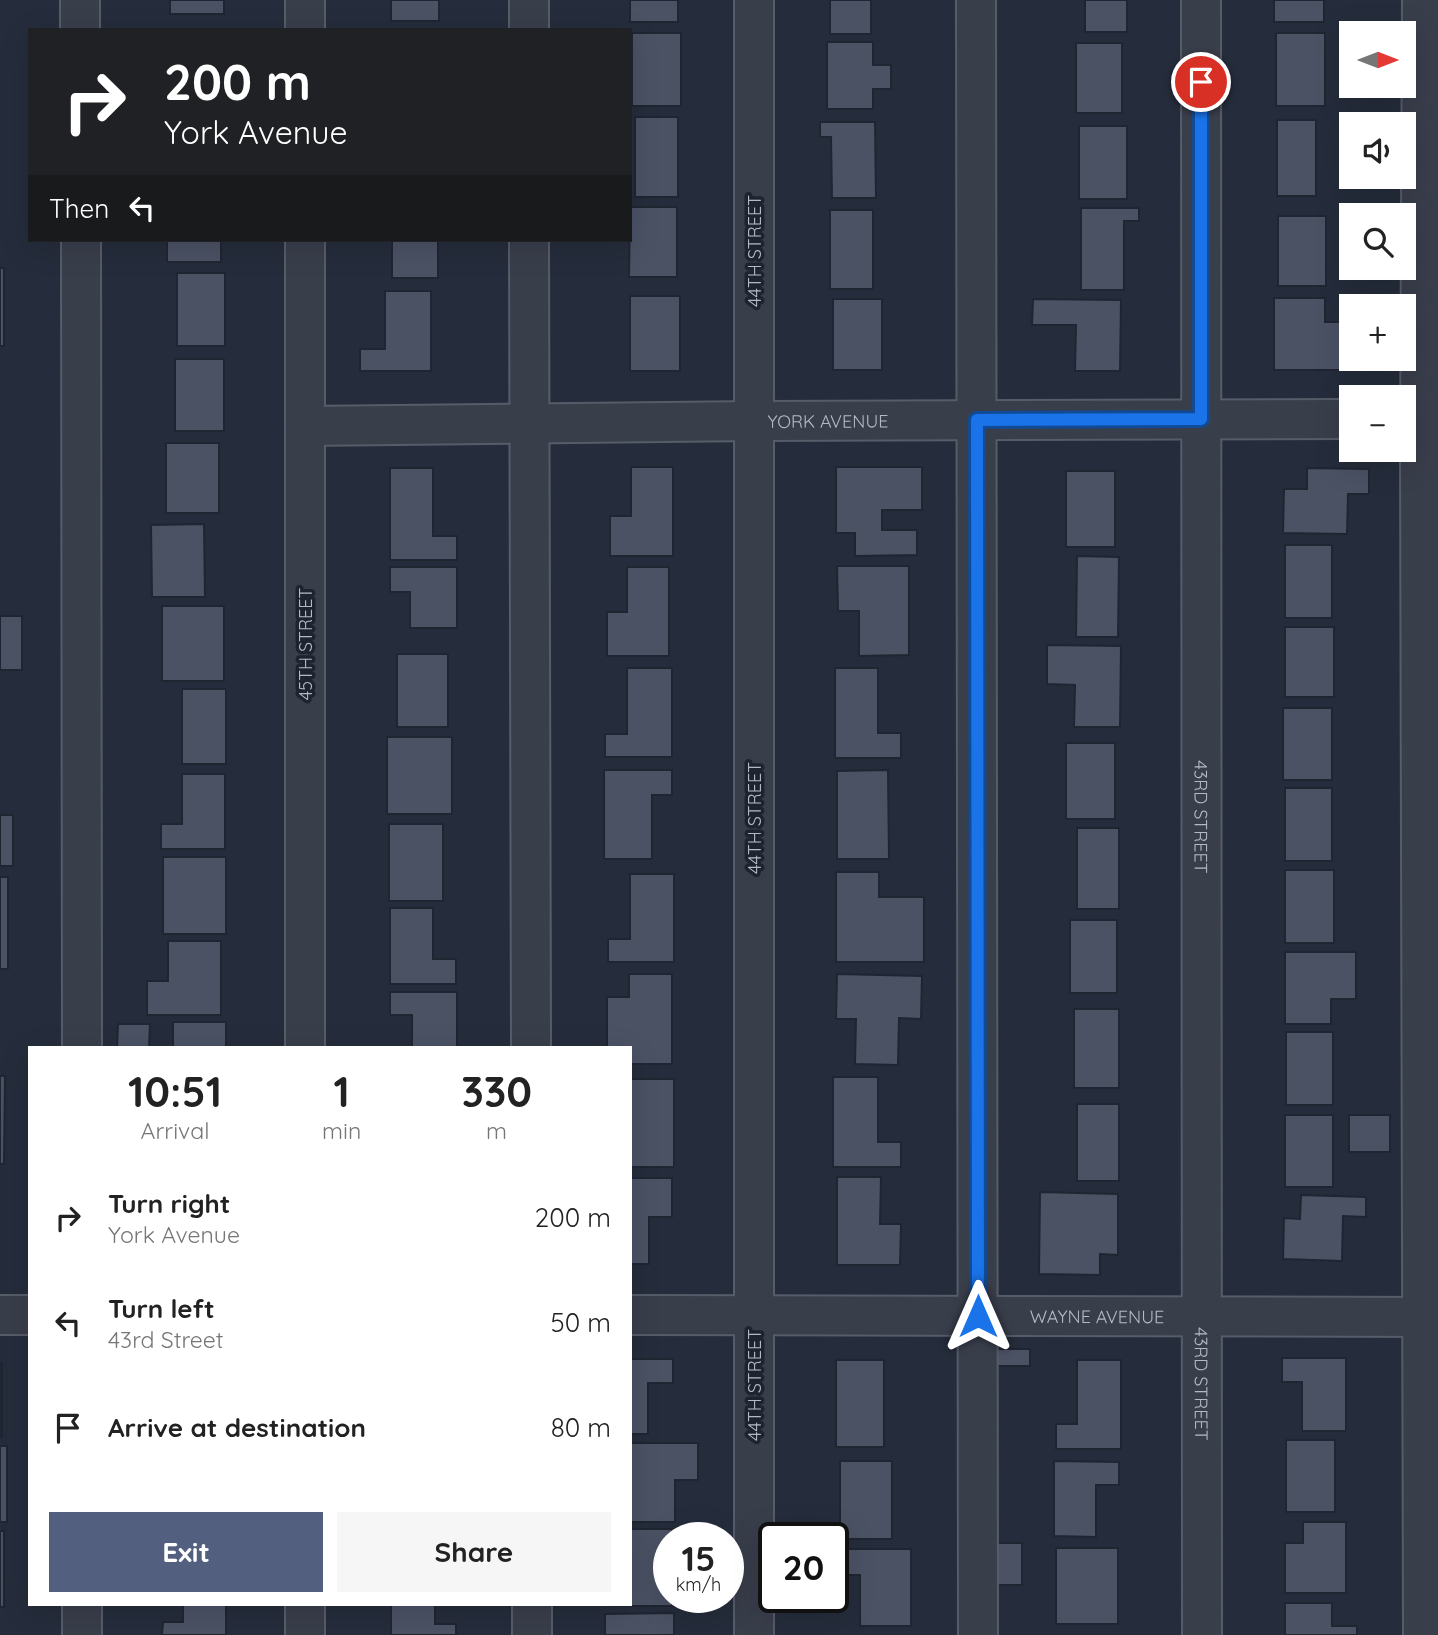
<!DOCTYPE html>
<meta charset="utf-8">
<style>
:root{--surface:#fff;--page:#f6f6f6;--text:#222;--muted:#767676;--accent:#535f7f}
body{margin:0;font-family:Quicksand,sans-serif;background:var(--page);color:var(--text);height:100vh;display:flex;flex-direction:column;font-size:26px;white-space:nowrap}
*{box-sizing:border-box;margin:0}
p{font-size:23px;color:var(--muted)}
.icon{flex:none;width:38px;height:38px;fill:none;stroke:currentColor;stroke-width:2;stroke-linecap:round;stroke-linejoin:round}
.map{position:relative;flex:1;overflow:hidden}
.side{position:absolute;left:28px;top:1046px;width:604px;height:560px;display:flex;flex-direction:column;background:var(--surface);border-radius:0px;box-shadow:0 7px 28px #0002}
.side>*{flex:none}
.top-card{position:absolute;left:28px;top:28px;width:604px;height:214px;border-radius:0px;box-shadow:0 7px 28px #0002;background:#202124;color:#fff;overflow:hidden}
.needle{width:46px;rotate:90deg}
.fabs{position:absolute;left:1339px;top:21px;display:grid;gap:14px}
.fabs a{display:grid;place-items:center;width:77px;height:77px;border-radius:0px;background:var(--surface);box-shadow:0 7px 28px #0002;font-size:35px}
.speed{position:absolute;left:653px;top:1522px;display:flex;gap:14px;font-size:35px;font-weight:700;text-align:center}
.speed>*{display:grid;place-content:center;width:91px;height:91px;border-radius:50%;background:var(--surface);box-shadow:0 7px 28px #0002;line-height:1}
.speed small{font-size:18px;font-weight:400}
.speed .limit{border:4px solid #111;border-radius:10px;background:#fff;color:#111}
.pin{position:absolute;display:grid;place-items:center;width:60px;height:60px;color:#fff;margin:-30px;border:4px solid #fff;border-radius:50%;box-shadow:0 2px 7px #0007}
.me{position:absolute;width:77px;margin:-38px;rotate:0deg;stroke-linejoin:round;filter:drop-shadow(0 0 5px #0008)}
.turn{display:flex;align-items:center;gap:24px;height:147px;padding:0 21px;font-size:32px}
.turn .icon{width:91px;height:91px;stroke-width:2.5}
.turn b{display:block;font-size:49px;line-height:60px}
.then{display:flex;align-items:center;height:66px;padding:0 21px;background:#0003;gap:14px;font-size:26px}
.eta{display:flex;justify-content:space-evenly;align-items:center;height:119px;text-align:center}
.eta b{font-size:42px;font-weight:700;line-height:49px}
.action{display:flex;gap:14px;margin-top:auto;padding:14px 21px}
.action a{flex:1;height:80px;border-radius:0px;background:var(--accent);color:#fff;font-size:28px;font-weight:700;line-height:80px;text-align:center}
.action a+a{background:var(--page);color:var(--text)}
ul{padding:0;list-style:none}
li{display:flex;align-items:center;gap:21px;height:105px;padding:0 21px}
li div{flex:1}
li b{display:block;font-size:26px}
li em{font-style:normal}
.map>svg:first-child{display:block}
</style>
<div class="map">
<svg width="1438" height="1635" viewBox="0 0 1438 1635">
<rect width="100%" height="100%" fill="#252c3b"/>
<g fill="#4b5264" stroke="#202532" stroke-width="2">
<rect x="170" y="0" width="54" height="14"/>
<rect x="391" y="0" width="48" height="21"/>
<rect x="630" y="0" width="48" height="22"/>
<rect x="830" y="0" width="41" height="34"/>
<rect x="1085" y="0" width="42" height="32"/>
<rect x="1274" y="0" width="50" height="22"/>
<rect x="632" y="33" width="49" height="73"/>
<rect x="1276" y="33" width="49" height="73"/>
<polygon points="827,42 873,42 873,65 891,65 891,89 873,89 873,109 827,109"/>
<rect x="1076" y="43" width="46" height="70"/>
<rect x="635" y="117" width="43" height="80"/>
<rect x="1277" y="120" width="39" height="76"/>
<polygon points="820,122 875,122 876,198 832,198 831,137 820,137"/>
<rect x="1079" y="126" width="48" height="73"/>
<polygon points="630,207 677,207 677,277 629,277"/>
<polygon points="1081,208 1139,208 1139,221 1124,221 1124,290 1081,290"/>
<rect x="830" y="210" width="43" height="79"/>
<rect x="1278" y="216" width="48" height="70"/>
<rect x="167" y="240" width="54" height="22"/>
<rect x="392" y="240" width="46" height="38"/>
<rect x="0" y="268" width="4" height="78"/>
<rect x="177" y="273" width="48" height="73"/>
<polygon points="385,291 431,291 431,371 360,371 360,349 385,349"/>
<rect x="630" y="296" width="50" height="75"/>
<polygon points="1274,298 1325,298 1325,322 1351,322 1351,370 1274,370"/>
<rect x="833" y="299" width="49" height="71"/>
<polygon points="1033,299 1121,300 1120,371 1075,371 1076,325 1032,325"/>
<rect x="175" y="359" width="49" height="72"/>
<rect x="166" y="443" width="53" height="70"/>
<polygon points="631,467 673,467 673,556 610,556 610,516 631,516"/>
<polygon points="836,467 922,467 922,510 882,510 882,530 917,530 917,555 855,556 855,533 836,533"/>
<polygon points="390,468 433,468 433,536 457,536 457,560 390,560"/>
<polygon points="1307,468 1369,469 1369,494 1348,494 1347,534 1283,533 1284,489 1307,489"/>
<rect x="1066" y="471" width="49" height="76"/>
<polygon points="204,524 205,597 152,597 151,525"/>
<rect x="1285" y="545" width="47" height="73"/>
<polygon points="1077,556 1119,557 1118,637 1076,637"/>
<polygon points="837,566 909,566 909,655 859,656 859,611 838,611"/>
<polygon points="390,567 457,567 457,628 410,628 410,592 390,592"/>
<polygon points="627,567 669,567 669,656 607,656 607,612 627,612"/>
<rect x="162" y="606" width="62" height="75"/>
<rect x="0" y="616" width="22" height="54"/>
<rect x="1285" y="627" width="49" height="70"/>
<polygon points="1047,645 1121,646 1120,727 1074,727 1075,685 1047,684"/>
<rect x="397" y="654" width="51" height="73"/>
<polygon points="627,668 672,668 672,757 605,757 605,734 627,734"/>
<polygon points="835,668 878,668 878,733 901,733 901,758 835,758"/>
<rect x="182" y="689" width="44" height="75"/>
<rect x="1283" y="708" width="49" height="72"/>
<rect x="387" y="737" width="65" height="77"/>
<rect x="1066" y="743" width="49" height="76"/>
<polygon points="604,770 672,770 672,795 652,795 652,859 604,859"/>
<polygon points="888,770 889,859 837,859 837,771"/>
<polygon points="182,774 225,774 225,849 161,849 161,824 182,824"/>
<rect x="1285" y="788" width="47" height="73"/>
<rect x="0" y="815" width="13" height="51"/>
<rect x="389" y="824" width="54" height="77"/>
<rect x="1077" y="828" width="42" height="81"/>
<rect x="163" y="857" width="63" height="77"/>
<rect x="1285" y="870" width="49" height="73"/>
<polygon points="836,872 879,872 879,897 924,897 924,962 836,962"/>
<polygon points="630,874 674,874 674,962 608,962 608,939 630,939"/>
<rect x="0" y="877" width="8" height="92"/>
<polygon points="390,908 433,908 433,959 456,959 456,984 390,984"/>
<rect x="1070" y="920" width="47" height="73"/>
<polygon points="168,941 221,941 221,1015 147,1015 147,981 168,981"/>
<polygon points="1285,952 1356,952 1356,999 1331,999 1331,1024 1285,1024"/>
<polygon points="629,974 672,974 672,1064 630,1064 630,1048 607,1048 607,997 629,997"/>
<polygon points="837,974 922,976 921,1019 899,1018 898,1065 855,1064 856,1019 836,1019"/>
<polygon points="390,992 457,992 457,1048 412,1048 412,1015 390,1015"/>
<rect x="1074" y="1009" width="45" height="79"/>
<rect x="173" y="1022" width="53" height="26"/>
<polygon points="118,1024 150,1024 149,1048 117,1048"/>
<rect x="1286" y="1032" width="47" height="73"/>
<polygon points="0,1076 5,1076 4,1164 0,1164"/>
<polygon points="833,1077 878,1077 878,1142 901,1142 901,1167 833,1167"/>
<rect x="630" y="1079" width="44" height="88"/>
<rect x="1077" y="1104" width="42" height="77"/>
<rect x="1285" y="1115" width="48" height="72"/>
<rect x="1349" y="1115" width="41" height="37"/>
<polygon points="837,1177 881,1177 880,1224 901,1224 900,1265 837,1265"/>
<polygon points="630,1178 672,1178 672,1217 649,1217 649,1264 630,1264"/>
<polygon points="1040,1192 1118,1194 1118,1255 1100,1254 1100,1275 1039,1274"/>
<polygon points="1301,1195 1366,1197 1366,1217 1343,1216 1342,1261 1283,1259 1284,1218 1300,1219"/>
<rect x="997" y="1349" width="33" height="17"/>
<polygon points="1282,1358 1346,1358 1346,1431 1302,1431 1302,1382 1282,1382"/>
<polygon points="630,1359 673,1359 673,1383 648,1383 648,1434 630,1434"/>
<rect x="836" y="1360" width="48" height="87"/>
<polygon points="1077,1360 1121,1360 1121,1449 1056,1449 1056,1424 1077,1424"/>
<rect x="0" y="1363" width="2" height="74"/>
<rect x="1286" y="1440" width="49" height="72"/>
<polygon points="631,1443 698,1443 698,1480 675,1480 675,1522 630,1522"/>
<rect x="0" y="1446" width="7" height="76"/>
<rect x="840" y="1461" width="52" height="78"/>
<polygon points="1054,1461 1119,1462 1119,1485 1096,1485 1096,1537 1054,1536"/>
<polygon points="1303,1522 1346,1522 1346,1593 1285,1593 1285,1543 1303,1543"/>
<polygon points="630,1529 672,1529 672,1538 668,1538 668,1598 672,1598 672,1606 610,1606 630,1605"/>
<rect x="0" y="1531" width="4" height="76"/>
<rect x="994" y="1543" width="28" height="42"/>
<rect x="1056" y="1548" width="62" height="76"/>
<polygon points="837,1549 911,1549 911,1626 860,1626 860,1575 837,1575"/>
<polygon points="1285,1603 1332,1603 1332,1626 1357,1626 1357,1635 1285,1635"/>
<polygon points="183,1605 226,1605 226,1635 162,1635 163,1622 183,1622"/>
<polygon points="391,1605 435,1605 435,1624 456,1624 456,1635 391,1635"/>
<polygon points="674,1613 674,1635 605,1635 605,1614"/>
</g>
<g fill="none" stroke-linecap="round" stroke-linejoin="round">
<defs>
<g id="minor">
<polyline points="80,0 80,30"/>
<polyline points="305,0 305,30"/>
<polyline points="754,0 754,1635"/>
<polyline points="976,0 978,1635"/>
<path id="s1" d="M1201 0 1202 1635"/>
<polyline points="1422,0 1420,446 1423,1635"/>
<polyline points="529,30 529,0"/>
<polyline points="81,240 82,1048"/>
<polyline points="305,240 305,1048"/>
<polyline points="529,240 531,1048"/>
<path id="s2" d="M305 426 754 421 1351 419"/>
<polyline points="0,1315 30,1315"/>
<path id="s3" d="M630 1315 1438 1317"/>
<polyline points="82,1605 82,1635"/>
<polyline points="305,1605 305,1635"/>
<polyline points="532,1605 532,1635"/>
</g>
</defs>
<use href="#minor" stroke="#575c69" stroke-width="42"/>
<use href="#minor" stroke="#393e4b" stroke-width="38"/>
</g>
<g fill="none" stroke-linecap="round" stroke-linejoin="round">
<defs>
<polyline id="route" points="978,1316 977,420 1201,419 1201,82"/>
</defs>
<use href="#route" stroke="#114b97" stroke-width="18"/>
<use href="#route" stroke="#1a73e8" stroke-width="12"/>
</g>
<g text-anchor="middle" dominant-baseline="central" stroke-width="7" stroke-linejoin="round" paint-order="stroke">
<g font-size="18" fill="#b4b9c7" stroke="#1e2330">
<text transform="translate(754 251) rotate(-90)">44TH STREET</text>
<text stroke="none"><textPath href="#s2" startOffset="523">YORK AVENUE</textPath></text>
<text transform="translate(305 644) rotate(-90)">45TH STREET</text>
<text transform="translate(754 818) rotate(-90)">44TH STREET</text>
<text stroke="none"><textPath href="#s1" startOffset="817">43RD STREET</textPath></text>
<text stroke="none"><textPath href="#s3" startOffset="467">WAYNE AVENUE</textPath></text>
<text stroke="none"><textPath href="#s1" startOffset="1384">43RD STREET</textPath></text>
<text transform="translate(754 1385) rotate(-90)">44TH STREET</text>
</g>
</g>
</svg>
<div class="fabs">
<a><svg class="needle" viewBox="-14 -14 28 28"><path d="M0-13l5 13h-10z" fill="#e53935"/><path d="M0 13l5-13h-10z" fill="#767676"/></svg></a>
<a><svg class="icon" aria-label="sound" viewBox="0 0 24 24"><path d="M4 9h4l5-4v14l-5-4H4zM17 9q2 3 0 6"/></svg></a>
<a><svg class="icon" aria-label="search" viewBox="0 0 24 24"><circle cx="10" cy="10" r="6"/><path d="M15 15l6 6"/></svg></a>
<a>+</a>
<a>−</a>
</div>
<div class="speed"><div>15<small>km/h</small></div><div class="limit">20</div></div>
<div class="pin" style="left:1201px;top:82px;background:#d93025"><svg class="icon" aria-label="arrive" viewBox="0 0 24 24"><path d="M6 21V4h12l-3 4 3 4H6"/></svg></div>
<svg class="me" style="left:978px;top:1316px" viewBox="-20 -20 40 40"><path d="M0-17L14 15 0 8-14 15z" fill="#1a73e8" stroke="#fff" stroke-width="4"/></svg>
<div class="top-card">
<div class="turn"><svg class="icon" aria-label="right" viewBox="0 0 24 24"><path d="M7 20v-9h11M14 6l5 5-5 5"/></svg><div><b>200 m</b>York Avenue</div></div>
<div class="then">Then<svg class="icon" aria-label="left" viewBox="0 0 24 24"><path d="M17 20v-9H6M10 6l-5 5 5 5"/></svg></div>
</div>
<section class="side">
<div class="eta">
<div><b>10:51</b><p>Arrival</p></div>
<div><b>1</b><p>min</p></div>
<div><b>330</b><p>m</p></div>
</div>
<ul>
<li><svg class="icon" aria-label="right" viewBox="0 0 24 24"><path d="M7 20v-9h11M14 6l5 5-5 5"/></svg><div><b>Turn right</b><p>York Avenue</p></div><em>200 m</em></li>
<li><svg class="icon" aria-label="left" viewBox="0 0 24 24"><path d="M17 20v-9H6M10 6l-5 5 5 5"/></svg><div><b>Turn left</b><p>43rd Street</p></div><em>50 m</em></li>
<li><svg class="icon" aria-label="arrive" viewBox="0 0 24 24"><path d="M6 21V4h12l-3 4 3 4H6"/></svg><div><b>Arrive at destination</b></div><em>80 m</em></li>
</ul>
<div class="action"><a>Exit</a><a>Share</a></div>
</section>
</div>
